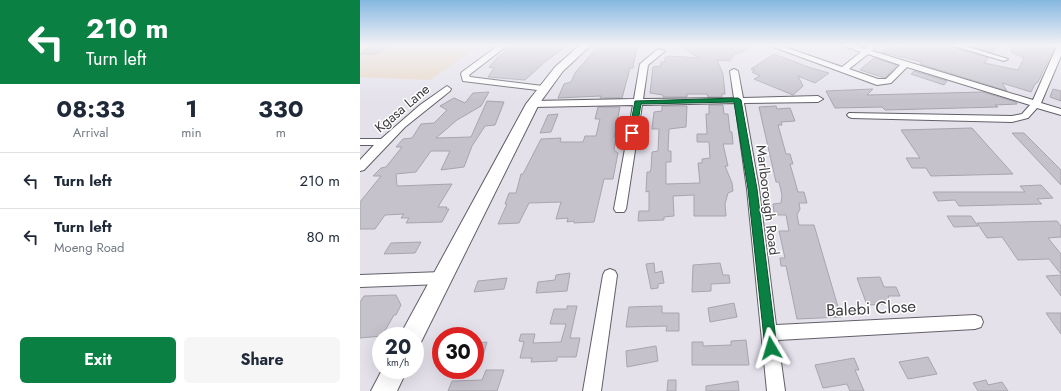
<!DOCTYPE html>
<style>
:root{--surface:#fff;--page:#f6f6f7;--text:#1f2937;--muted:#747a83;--line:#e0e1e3;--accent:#0b8043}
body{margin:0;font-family:Jost,sans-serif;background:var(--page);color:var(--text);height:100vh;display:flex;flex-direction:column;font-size:15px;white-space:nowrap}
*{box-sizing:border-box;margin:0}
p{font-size:13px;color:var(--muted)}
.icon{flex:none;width:22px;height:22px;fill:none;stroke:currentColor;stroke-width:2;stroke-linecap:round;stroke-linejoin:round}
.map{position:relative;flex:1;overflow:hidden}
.side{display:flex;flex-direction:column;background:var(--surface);width:360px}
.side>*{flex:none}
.top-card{background:#0b8043;color:#fff;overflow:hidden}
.speed{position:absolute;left:12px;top:327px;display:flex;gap:8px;font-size:20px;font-weight:700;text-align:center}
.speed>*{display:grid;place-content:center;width:52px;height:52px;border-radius:50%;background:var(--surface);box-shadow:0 4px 16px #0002;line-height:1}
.speed small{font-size:10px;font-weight:400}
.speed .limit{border:6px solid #d22;background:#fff;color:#111}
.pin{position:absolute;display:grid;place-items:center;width:34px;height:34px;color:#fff;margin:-17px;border-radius:8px;box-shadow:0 2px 6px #0006}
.me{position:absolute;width:44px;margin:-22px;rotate:353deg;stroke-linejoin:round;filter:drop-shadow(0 0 3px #0008)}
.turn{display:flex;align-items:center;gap:14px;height:84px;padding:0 20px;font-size:18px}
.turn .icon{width:52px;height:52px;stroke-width:2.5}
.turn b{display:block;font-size:28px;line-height:34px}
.eta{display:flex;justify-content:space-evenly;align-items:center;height:68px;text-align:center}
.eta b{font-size:24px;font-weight:700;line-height:28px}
.cta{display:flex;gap:8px;margin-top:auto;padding:8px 20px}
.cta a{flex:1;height:46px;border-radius:6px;background:var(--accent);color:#fff;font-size:16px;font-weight:700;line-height:46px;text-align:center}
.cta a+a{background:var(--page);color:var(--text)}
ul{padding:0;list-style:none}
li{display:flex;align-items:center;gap:12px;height:56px;padding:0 20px;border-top:1px solid var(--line)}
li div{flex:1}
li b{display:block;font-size:15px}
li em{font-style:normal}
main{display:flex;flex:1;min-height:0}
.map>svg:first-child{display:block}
</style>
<main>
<section class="side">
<div class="top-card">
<div class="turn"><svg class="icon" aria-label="left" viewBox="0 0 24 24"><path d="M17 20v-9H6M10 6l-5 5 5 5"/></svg><div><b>210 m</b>Turn left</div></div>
</div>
<div class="eta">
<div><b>08:33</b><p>Arrival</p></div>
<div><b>1</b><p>min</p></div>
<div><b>330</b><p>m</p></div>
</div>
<ul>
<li><svg class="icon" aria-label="left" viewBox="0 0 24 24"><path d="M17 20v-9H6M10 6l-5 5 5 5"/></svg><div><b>Turn left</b></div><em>210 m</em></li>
<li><svg class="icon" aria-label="left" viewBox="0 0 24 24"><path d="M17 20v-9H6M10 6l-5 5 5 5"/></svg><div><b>Turn left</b><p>Moeng Road</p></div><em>80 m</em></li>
</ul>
<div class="cta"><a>Exit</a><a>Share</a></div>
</section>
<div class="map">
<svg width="701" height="391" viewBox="0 0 701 391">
<rect width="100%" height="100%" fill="#e4e1eb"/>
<polygon fill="#e7d6c5" points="0,45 121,45 70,80 0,77"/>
<g fill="#c5c2cc" stroke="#a8a5af">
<polygon points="28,45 17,54 0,54 11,46"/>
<polygon points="154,45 208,45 186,61 165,80 128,77 134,68 129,67 139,56"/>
<polygon points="239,45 277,45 273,68 270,68 262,98 240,98 241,96 198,98 204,84 211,82 215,73"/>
<polygon points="318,45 394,45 378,54 375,53 370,61 357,60 363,74 365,94 362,94 362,97 348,97 347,94 327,94 327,97 303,97 303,95 290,93 293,67 301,66 301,62 305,62 305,58 309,56 339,58"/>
<polygon points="529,45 545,48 548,45 589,45 628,58 624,63 658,70 664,58 651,52 655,45 695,46 678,82 675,84 671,92 642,83 647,91 560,64 562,62 521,52"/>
<polygon points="607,45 638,45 632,53"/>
<polygon points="414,54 451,68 469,73 455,83 438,76 443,86 433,95 394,79 400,76 392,72 395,70 391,69"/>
<polygon points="514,58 537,65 525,78 500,70"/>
<polygon points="554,71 587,81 584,85 551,74"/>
<polygon points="513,89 507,95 623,92 656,102 657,104 635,105 638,107 525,110 522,107 475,108 466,91"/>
<polygon points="693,89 701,91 701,101 690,97"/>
<polygon points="129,92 121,106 97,120 76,138 111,137 127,101 144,102 135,125 125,126 112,146 104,167 81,170 90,151 71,151 56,172 36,174 37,186 92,184 78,207 87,207 86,209 89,209 82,222 46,223 49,218 41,218 44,214 25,215 15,229 0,229 0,202 21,176 13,176 21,168 26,167 42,147 36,147 43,139 52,138 61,124 74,123 87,110 80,106 94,98 105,103 113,93"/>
<polygon points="349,105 363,105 364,114 368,114 370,132 372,132 373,144 363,144 368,166 365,166 372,183 373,191 368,193 365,204 366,216 334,216 334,195 313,196 314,216 304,217 304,220 278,221 279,211 289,211 289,191 286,192 287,172 290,172 291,169 292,152 298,151 299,129 292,129 294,112 302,111 302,106 327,106 326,127 309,129 308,151 311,151 311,162 306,162 306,184 340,183 338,163 342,163 342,159 350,158 349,142 337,142 337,134 347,134 346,114 349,114"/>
<polygon points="416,106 417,109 430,108 435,121 421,122 422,125 418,125 426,154 430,154 433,164 430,164 438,192 444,192 447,203 439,203 440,209 437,215 439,225 454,225 481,317 437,319 426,266 421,266 420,258 425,258 419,231 429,231 426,215 416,215 414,212 413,204 421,203 422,195 419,182 416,182 399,107"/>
<polygon points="238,107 260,107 254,137 256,137 254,150 258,153 253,179 244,179 234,222 214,223 214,221 207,222 208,218 196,219 201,202 169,203 159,223 138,224 147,204 145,204 149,193 156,193 161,174 163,174 181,139 201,138 200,142 223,142 225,136 236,136 240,119 235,119"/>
<polygon points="198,114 191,132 180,133 188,115"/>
<polygon points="612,128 653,174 571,176 566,168 552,168 546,158 560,158 541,130"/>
<polygon points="652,133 664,133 701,170 701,185"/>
<polygon points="681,185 693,198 677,199 682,204 599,206 595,200 578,201 573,192 665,192 660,186"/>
<polygon points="587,216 611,216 618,226 594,227"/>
<polygon points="697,221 701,226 701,237 688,238 701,254 701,274 689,259 658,260 642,237 627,238 617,223"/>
<polygon points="61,242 55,253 24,254 31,243"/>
<polygon points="294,263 295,273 302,271 304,283 298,284 298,288 291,289 286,264"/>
<polygon points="360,263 363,275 369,275 370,283 351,284 351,291 332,292 333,265"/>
<polygon points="210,273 207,291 176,293 178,282 195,280 196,275"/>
<polygon points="701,275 701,296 686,276"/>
<polygon points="520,277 524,287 536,287 540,296 528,296 531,304 507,305 497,278"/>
<polygon points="147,278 144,289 114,292 118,281"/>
<polygon points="36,295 41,305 36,315 34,315 22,336 0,338 0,302 4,296"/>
<polygon points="374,303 377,317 350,322 348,308"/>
<polygon points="207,306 217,306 210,338 220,338 216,357 197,357 197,361 171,362 172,358 160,358 164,342 159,341 161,334 175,334 173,343 201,342 206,324 190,324 194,309 207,309"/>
<polygon points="302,306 302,313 319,313 319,331 306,331 307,326 266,327 269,307"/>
<polygon points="686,313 701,313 701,334"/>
<polygon points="386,340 389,365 332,365 332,342 343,342 343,346 371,345 371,341"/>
<polygon points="127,342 123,356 115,357 115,343"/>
<polygon points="296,346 298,361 267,367 266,351"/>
<polygon points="568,357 577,374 548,379 539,362"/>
<polygon points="494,358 499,370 495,370 504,391 490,391 487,384 463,388 455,365"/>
<polygon points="126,370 144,370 137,391 88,391 92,381 122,380"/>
<polygon points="308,380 316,380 316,391 307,391"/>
<polygon points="626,380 628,385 642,382 648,391 618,391 613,383"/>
<polygon points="378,381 379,391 346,391 346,386"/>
</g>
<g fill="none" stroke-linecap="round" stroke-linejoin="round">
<defs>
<g id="street">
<polygon points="139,45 148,45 109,75 110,77 183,86 186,87 186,91 103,81 101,74 102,72"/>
<path d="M408 45H419L482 67 501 52 481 45H493L505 49 510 45H518L512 51 673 100 697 46 701 45V56L681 103 701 109V115L677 108 668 118 652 122 492 118 489 117 487 115 489 113 652 116 662 114 670 105 547 67 531 83 517 85ZM508 54 540 65 526 79H518L489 69Z"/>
<polygon points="590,45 602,45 648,59 644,61"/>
<polygon points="298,49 305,51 288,65 283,99 374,98 370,71 374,69 378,71 383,98 458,96 463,99 458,102 384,103 399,189 416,325 615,315 621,317 623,322 621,327 615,329 418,340 425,391 407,391 387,189 375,103 282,105 266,209 264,212 256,212 254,209 273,105 173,107 168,104 173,101 274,99 280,64"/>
<polygon points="87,86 91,89 90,91 45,127 4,170 0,171 0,160 14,145 0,145 0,139 21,139 60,105"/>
<polygon points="250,269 255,271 257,275 241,391 223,391 243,275 245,271"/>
<polygon points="82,272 87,274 89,278 87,282 82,284 0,287 0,275"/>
</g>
<g id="secondary">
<polygon points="220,45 231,45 203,71 179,104 60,344 55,346 55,336 40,336 44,328 166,104 195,67"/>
<polygon points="22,370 47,370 37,391 11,391"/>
</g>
</defs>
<use href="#street" stroke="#625f68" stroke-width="2"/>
<use href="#secondary" stroke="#625f68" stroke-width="2"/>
<use href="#street" fill="#fff" fill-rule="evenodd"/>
<use href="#secondary" fill="#fff" fill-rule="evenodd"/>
</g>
<linearGradient id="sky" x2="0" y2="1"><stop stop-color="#85b7e0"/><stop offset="0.45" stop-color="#f3f2f6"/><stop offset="1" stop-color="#f3f2f6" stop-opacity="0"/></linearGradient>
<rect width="701" height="100" fill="url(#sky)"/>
<polygon fill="#0b8043" stroke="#07532c" points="378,98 381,100 397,189 417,348 415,352 411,354 406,352 405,348 388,189 374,102 281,104 276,133 272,135 269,133 275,101"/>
<g text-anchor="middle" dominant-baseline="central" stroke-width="3" stroke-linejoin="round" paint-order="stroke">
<g font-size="14" fill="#3d3c40" stroke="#fff">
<text transform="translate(42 108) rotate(-40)">Kgasa Lane</text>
<text transform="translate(408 200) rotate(83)">Marlborough Road</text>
</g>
<g font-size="17" fill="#3d3c40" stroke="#fff">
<text transform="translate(511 308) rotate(-3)">Balebi Close</text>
</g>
</g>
</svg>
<div class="speed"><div>20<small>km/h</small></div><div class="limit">30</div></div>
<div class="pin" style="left:272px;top:133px;background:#d93025"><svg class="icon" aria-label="arrive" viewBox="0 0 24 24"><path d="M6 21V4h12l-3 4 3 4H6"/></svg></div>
<svg class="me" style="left:411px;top:348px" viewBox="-20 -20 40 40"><path d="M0-17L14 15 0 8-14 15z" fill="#0b8043" stroke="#fff" stroke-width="4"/></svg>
</div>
</main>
